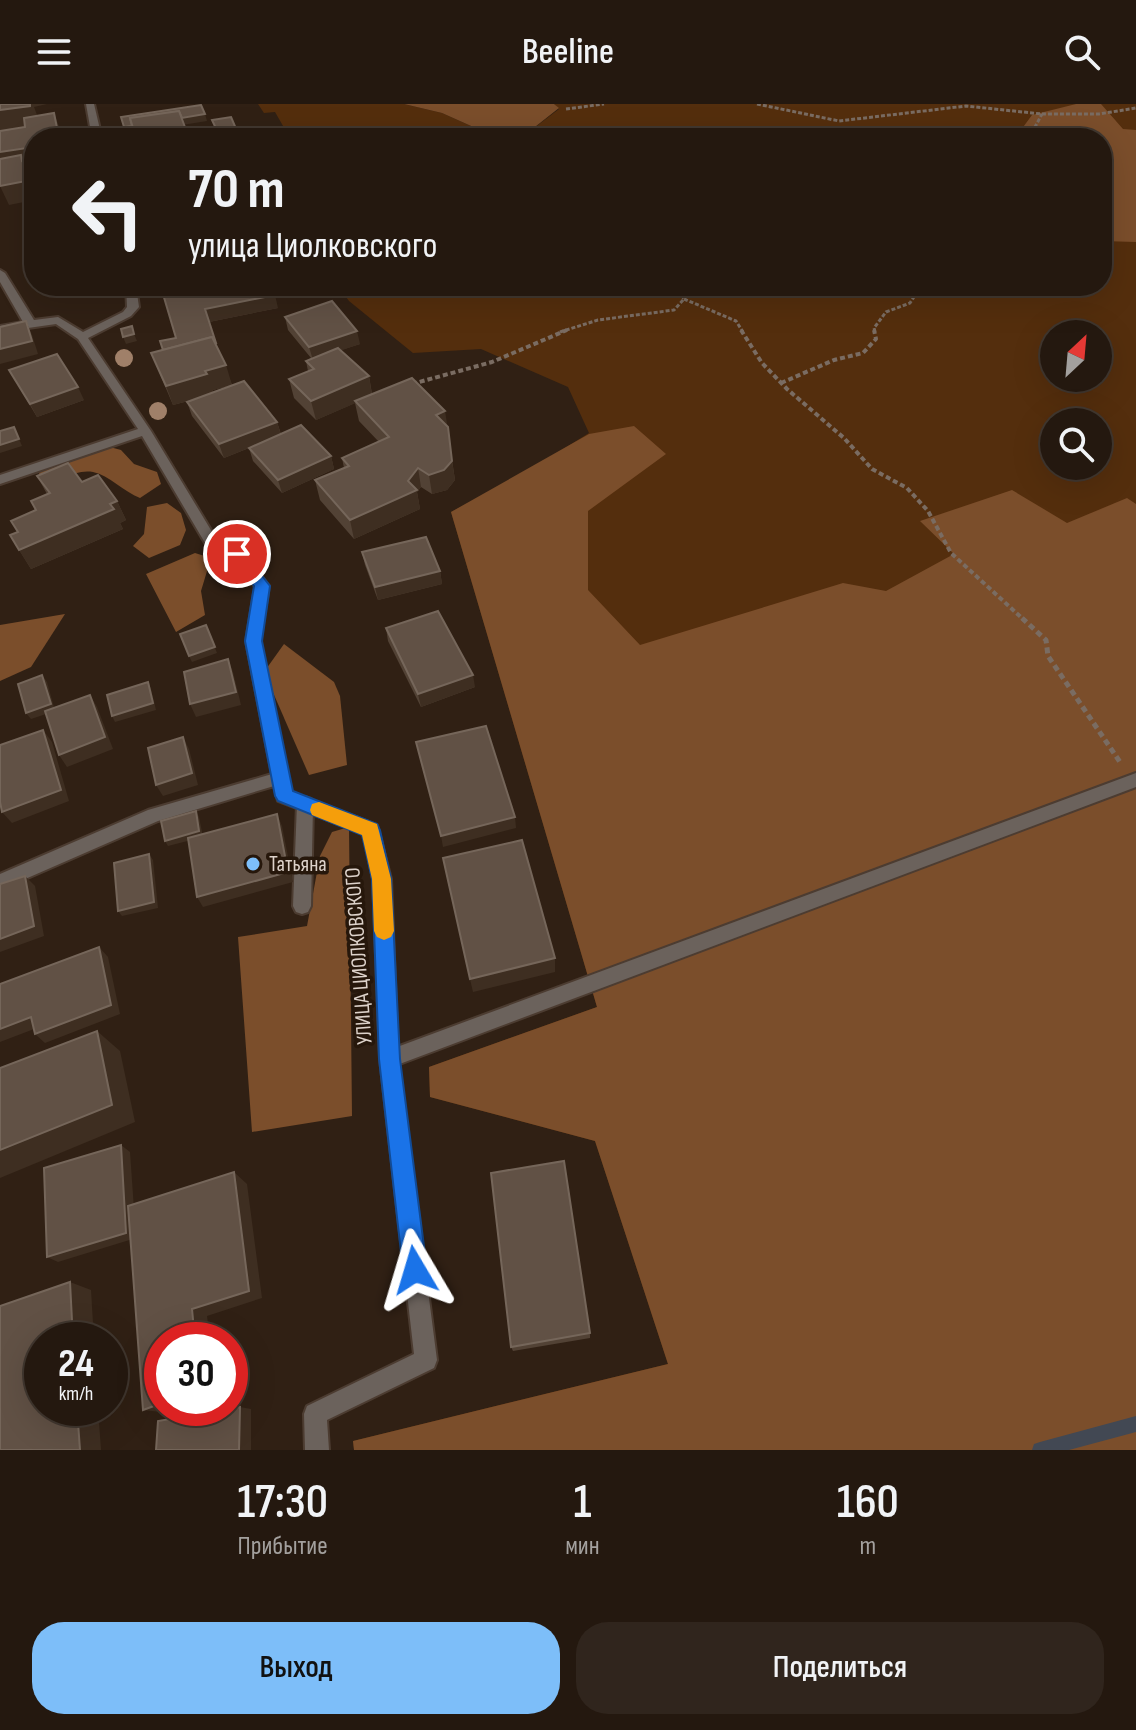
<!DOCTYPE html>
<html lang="ru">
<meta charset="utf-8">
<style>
:root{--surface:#24180f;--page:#30251d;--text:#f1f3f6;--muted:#a3a09e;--line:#41372f;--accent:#7dbef9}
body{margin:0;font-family:"Sofia Sans Condensed",sans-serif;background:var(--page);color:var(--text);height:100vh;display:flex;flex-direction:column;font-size:30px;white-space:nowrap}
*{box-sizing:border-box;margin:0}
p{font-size:26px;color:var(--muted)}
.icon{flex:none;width:44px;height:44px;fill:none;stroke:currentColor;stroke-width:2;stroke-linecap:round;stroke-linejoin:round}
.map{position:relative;height:1346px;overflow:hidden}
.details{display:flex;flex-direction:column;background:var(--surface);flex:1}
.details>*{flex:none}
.banner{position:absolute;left:24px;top:24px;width:1088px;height:168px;border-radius:32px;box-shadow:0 8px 32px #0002,0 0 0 2px var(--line);background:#24180f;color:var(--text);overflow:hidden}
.needle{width:52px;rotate:26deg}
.controls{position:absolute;left:1040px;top:216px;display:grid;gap:16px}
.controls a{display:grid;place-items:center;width:72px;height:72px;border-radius:50%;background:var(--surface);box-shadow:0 8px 32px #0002,0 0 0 2px var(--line);font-size:40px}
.speed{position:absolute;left:24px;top:1218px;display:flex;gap:16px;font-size:40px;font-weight:700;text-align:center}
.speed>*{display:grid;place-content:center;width:104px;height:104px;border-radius:50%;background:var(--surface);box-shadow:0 8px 32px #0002,0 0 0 2px var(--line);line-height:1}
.speed small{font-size:20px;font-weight:400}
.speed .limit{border:12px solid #d22;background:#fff;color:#111}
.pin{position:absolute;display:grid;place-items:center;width:68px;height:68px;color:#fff;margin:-34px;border:4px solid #fff;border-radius:50%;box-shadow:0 2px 8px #0007}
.me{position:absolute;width:88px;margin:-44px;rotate:353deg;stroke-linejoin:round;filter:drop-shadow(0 0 6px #0008)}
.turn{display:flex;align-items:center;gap:28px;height:168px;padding:0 32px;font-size:36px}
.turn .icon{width:104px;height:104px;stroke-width:2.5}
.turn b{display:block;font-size:56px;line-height:68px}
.eta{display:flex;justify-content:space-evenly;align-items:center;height:136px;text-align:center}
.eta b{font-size:48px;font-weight:600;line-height:56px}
.action{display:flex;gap:16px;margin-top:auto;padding:16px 32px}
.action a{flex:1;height:92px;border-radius:32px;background:var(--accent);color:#111;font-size:32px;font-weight:600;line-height:92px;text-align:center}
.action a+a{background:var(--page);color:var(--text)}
header{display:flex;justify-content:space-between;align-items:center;height:104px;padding:0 32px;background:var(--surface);font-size:36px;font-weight:600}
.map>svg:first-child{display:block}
</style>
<header><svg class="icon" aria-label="menu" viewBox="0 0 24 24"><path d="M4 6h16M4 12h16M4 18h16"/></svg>Beeline<svg class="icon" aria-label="search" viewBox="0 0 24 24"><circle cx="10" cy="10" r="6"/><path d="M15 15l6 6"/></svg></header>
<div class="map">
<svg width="1136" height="1346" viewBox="0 0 1136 1346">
<rect width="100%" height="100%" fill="#302014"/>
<g fill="#542e0d" fill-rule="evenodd">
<polygon points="258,0 404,0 442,9 498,34 290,34 275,8 264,9"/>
<path d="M554 0H1136V1346H354L353 1337 668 1260 595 1037 430 993 429 963 597 903 451 408 526 368 589 329 568 283 481 245 413 249 349 197 338 182H1102V34H521L559 5ZM1054 230H1098V274H1054ZM1054 318H1098V362H1054Z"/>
</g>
<g fill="#7b4e2b">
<polygon points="404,0 554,0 559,4 521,34 498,34 442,9"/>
<polygon points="1076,0 1101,0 1123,25 1136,26 1136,138 1102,137 1102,34 993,34 1018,30 1032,11"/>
<polygon points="634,322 666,350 588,407 588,486 640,541 843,479 886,487 954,450 920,417 1012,386 1067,419 1127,394 1136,400 1136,1346 354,1346 353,1337 668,1260 595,1037 430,993 429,963 597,903 451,408 589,330"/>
<path d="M106 342 121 346 134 360 157 368 161 380 140 394C124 388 109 371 93 368 74 365 60 378 42 379L39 369 58 359Z"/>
<polygon points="167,399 181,409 186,426 180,441 149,454 133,442 144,430 147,403"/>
<polygon points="195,449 211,454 201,487 205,511 176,528 146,470"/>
<polygon points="65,510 31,563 0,577 0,521"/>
<polygon points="284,540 334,578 340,592 347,661 309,671 264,568"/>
<polygon points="349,723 352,1012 252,1028 238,833 307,822 320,752 332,728"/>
</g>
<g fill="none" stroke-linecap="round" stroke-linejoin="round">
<polygon fill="#424853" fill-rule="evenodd" points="1136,1312 1136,1328 1069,1346 1032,1346 1034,1340 1040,1338"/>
<defs>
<g id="service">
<polygon points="1136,669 1136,683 389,964 382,962 380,955 382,948 389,946"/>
<polygon points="305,693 311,695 313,700 311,802 308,808 302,810 296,808 293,802 297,700 299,695"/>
</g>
<g id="minor">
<polygon points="86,0 94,0 102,34 92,34"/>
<polygon points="0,166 5,169 34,216 58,213 83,228 123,208 127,203 126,182 136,182 139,203 131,212 88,234 151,327 220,441 218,444 208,444 142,332 0,380 0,371 138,325 78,235 56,220 0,228 0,222 23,218 0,178"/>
<polygon points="237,445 242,447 269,482 260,537 291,688 377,721 391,775 398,955 437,1256 434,1264 327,1316 329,1346 305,1346 304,1310 307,1302 414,1250 380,955 373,775 364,730 278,697 274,682 158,717 0,786 0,770 148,706 272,670 246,537 255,483 230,450"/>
</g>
</defs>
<use href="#service" stroke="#4c3c31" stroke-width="4"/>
<use href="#minor" stroke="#4c3c31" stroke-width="4"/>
<g stroke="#7a6c62" stroke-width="3" stroke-dasharray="4 2" stroke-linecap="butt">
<polyline points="757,0 839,17 966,2 1042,10 1099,10 1136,4"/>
<polyline points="566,5 604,0"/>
<polyline points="1029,34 1042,10"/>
<polyline points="684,195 736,217 743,228"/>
<polyline points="560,228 598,216 674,206 684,195 677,182"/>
<polyline points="875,228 874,224 886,208 910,199 919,185 930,182"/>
</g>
<g stroke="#7a6c62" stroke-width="4" stroke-dasharray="5 3" stroke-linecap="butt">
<polyline points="741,226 762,259 787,285 844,334 872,365 907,384 928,407 951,449 1024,516"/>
<polyline points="781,279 834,256 863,249 876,235 874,226"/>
<polyline points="412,280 492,258 567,226"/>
</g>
<polyline stroke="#7a6c62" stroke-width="5" stroke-dasharray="6 4" stroke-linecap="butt" points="1022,514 1046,536 1048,552 1120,658"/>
<use href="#service" fill="#6b625c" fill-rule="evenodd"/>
<use href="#minor" fill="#6b625c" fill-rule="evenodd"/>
</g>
<g fill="#a08069">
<circle cx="124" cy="254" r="9"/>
<circle cx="158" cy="307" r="9"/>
</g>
<g fill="#524235">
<polygon points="205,182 278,204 209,218 218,245 232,281 213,286 213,288 277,318 281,330 331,352 334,365 282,389 253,357 249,344 224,354 192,312 187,298 196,295 173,301 151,249 163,246 176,234"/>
<polygon points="285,213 360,240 341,246 369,272 372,290 447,322 455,376 447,386 432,390 421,383 417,388 420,405 354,435 320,396 315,376 344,364 342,354 379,338 359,317 355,299 316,316 294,294 289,275 308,267 306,257 311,254 288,226"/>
<polygon points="9,266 84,296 37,313"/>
<polygon points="37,372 82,378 117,397 126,416 120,419 123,425 31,465 10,431 18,428 36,407 47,390"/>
<polygon points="362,448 440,467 442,480 378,496 365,461"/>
<polygon points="386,524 475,583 421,603 388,537"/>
<polygon points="590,1229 590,1234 513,1247 511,1243"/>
</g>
<g fill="#3e2e21">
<polygon points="4,0 47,0 34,3 37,11 40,26 0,32 0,6"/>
<polygon points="54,9 61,28 62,34 59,34"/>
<polygon points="205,10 207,17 126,30 124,23"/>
<polygon points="186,26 188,34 136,34"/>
<polygon points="34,43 34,96 9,101 0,82 25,74 0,69 0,48"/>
<polygon points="30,147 34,147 34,157"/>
<polygon points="275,191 278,204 209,218 205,205"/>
<polygon points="26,217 32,231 38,250 0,260 0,245"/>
<polygon points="357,227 360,240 313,256 309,243"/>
<polygon points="134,230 137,237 126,240 123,233"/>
<polygon points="226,261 232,281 213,286 214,290 173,301 166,282 205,267"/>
<polygon points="369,272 372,292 316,316 311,297"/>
<polygon points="78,283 84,296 37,313 30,300"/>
<polygon points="445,307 448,326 436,311"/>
<polygon points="277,318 281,331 224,354 219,340"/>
<polygon points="14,323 22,342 0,349 0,341"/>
<polygon points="331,352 334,365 282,389 278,376"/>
<polygon points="452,357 455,376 447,386 432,390 429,371"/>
<polygon points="418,364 421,383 417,388 420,405 354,435 350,416 408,377"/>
<polygon points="117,397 126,416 120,419 123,425 31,465 19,446"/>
<polygon points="440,467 442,480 378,496 375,483"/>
<polygon points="206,521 217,549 192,558 189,552"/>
<polygon points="228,555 233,568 241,601 196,613 190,600"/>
<polygon points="42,571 47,578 55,607 31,615 26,609"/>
<polygon points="473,571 475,583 421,603 418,590"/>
<polygon points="148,578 151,585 156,606 115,618 112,612"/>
<polygon points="90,591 97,603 113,645 67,663 59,651"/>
<polygon points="43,626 52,638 69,697 12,719 2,708"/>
<polygon points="183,633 189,645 198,681 163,692 156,681"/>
<polygon points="196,707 199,713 203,733 168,742 165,737"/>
<polygon points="277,710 282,722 293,778 203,803 197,793"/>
<polygon points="515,713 516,724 443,743 441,732"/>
<polygon points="149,750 153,756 158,804 122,812 118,807"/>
<polygon points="25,772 35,782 44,832 0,848 0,835"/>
<polygon points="99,843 108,853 120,910 45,939 35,930"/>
<polygon points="555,854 555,868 473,888 470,875"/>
<polygon points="31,913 42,922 0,938 0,925"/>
<polygon points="97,927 120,947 135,1018 0,1074 0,1046"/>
<polygon points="121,1041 130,1048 136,1134 58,1158 47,1153"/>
<polygon points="234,1068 247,1080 262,1194 207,1212 210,1236 195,1236 192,1205"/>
<polygon points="70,1178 91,1186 94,1236 73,1236"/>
<polygon points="162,1299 162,1304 172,1304 161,1308 143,1306"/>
<polygon points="240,1303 251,1305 251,1346 239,1346"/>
<polygon points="77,1304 98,1304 101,1346 80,1346"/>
</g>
<g fill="#615145" stroke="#75665a" stroke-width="2">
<polygon points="0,0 30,0 30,2 0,6"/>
<polygon points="201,1 205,10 182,14 179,7 130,14 132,22 124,23 121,13"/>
<polygon points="179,7 186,26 136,34 130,14"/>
<polygon points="54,9 59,34 34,34 34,43 0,48 0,27 25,23 24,14"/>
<polygon points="231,13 240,34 214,34 220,33 212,16"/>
<polygon points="21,51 22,57 34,55 34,72 25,74 26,77 0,82 0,55"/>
<polygon points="31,131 34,131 34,147 30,147 28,138 32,137"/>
<polygon points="207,182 272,182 275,191 205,205 216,239 214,239 212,233 163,246 160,237 176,234 163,190"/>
<polygon points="332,197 357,227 309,243 285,213"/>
<polygon points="26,217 32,237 0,245 0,223"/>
<polygon points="132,222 134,230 123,233 121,225"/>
<polygon points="212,233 226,261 205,267 207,270 166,282 151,249"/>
<polygon points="338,244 369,272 311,297 289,275 314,265 306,257"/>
<polygon points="57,250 78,283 30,300 9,266"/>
<polygon points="412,274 445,307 436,311 448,323 452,357 444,366 429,371 418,364 408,377 417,386 350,416 315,376 349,362 342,354 389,333 355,297"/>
<polygon points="244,277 277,318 219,340 187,298"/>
<polygon points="301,321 331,352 278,376 249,344"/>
<polygon points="14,323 19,335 0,341 0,327"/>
<polygon points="68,359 82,378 98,371 117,397 110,400 114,405 19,446 10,431 18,428 11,417 36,406 31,397 50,389 37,372"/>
<polygon points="426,433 440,467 375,483 362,448"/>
<polygon points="438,507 473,571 418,590 386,524"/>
<polygon points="206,521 215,543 189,552 180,530"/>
<polygon points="228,555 236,588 190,600 184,568"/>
<polygon points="42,571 51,600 26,609 18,580"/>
<polygon points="148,578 153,599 112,612 107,591"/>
<polygon points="90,591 105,633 59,651 45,607"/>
<polygon points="486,622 515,713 441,732 416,638"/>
<polygon points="43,626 61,686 2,708 0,698 0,641"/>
<polygon points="183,633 192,669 156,681 148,644"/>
<polygon points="196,707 199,727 165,737 161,717"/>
<polygon points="277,710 288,768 197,793 188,734"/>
<polygon points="522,736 555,854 470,875 443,754"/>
<polygon points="149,750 154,798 118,807 114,759"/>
<polygon points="25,772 34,822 0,835 0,780"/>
<polygon points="99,843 111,901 35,930 31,913 0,925 0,880"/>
<polygon points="97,927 112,1001 0,1046 0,964"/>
<polygon points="121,1041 126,1129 47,1153 44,1064"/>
<polygon points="564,1057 590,1229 511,1243 491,1069"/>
<polygon points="234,1068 249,1187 192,1205 195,1236 162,1236 162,1299 143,1306 128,1102"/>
<polygon points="70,1178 73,1236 42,1236 42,1304 77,1304 80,1346 0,1346 0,1202"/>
<polygon points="240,1303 239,1346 156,1346 158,1317"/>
</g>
<polygon fill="#1a73e8" stroke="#114b97" stroke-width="2" points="237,444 242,446 270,482 262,537 293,687 377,720 380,726 391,775 400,955 427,1166 424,1174 415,1178 407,1174 403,1166 379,955 372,775 362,731 278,697 275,692 245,537 254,482 229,450"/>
<polygon fill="#f59e0b" points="319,698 377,720 391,775 394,827 391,833 384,836 377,833 374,827 372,775 362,731 312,711 310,706 312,700"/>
<circle fill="#7dbef9" stroke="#26170b" stroke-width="3" cx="253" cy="760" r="8"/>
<g text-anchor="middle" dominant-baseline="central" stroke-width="7" stroke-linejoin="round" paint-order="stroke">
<g font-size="22" fill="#ddd2ca" stroke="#26170b" text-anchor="start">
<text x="269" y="760">Татьяна</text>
</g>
<g font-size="22" fill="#ddd2ca" stroke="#26170b">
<text transform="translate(359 852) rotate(-94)">УЛИЦА ЦИОЛКОВСКОГО</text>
</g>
</g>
</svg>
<div class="controls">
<a><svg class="needle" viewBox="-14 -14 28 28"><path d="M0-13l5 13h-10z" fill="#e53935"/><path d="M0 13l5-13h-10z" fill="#a3a09e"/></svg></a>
<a><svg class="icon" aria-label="search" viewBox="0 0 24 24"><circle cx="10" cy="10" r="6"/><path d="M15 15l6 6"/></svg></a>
</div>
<div class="speed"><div>24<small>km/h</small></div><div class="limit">30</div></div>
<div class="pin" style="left:237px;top:450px;background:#d93025"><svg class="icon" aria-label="arrive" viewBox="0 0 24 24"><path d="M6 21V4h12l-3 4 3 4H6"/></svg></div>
<svg class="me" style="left:415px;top:1166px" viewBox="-20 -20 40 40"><path d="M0-17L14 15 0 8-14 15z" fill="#1a73e8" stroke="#fff" stroke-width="4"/></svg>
<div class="banner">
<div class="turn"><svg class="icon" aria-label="left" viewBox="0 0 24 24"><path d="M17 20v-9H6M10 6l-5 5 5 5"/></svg><div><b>70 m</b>улица Циолковского</div></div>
</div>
</div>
<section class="details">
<div class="eta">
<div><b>17:30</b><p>Прибытие</p></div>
<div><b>1</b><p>мин</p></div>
<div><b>160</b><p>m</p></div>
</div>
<div class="action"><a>Выход</a><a>Поделиться</a></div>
</section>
